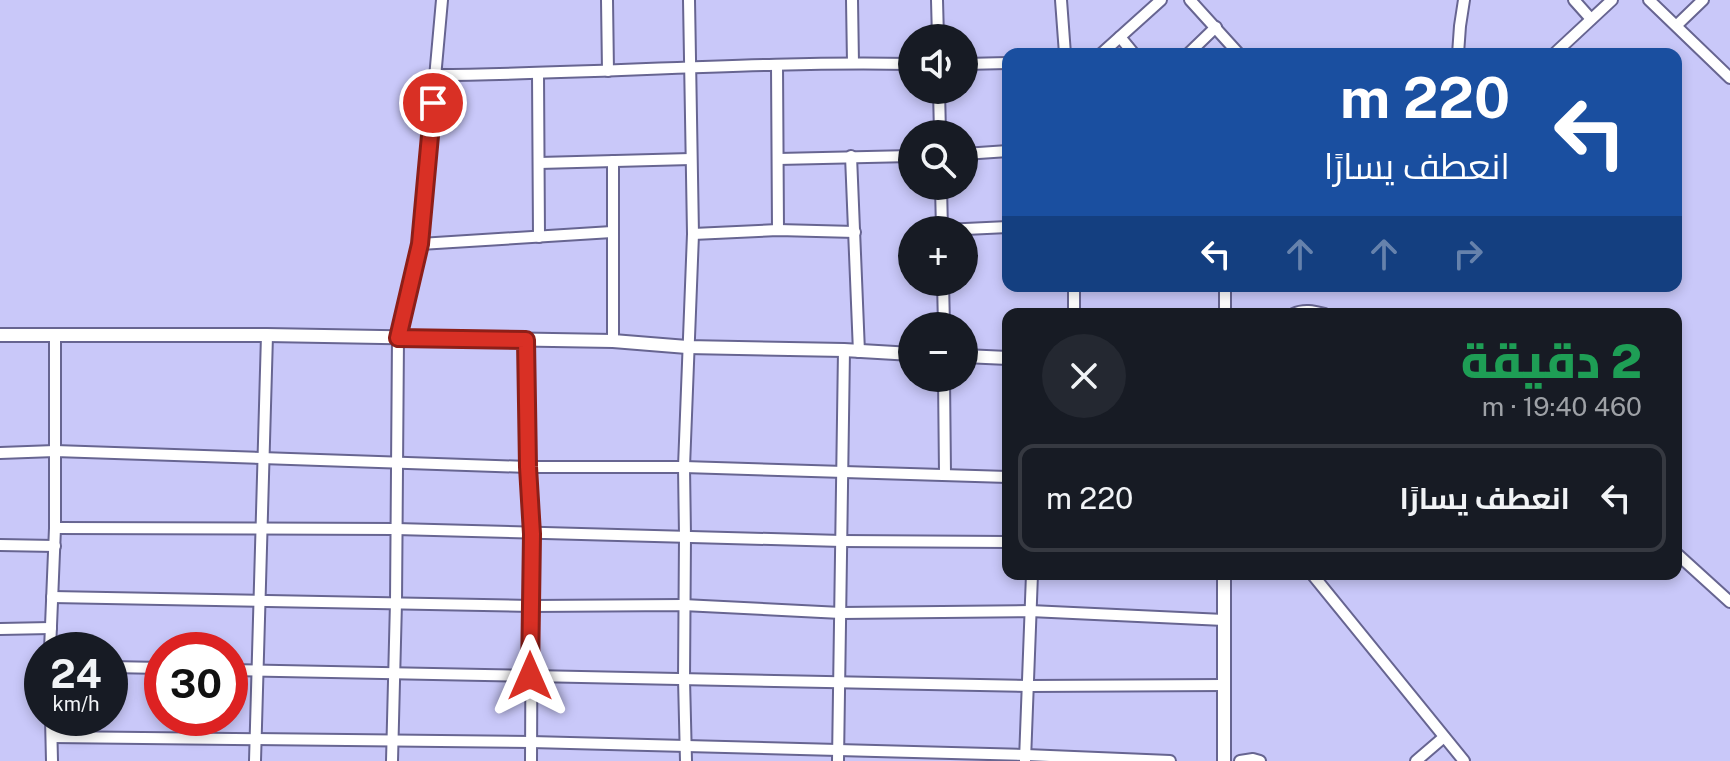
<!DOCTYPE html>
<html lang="ar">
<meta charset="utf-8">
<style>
:root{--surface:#171b24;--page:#242831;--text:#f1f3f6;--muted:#9ea1a6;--line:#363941}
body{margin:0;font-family:"Public Sans",Cairo,sans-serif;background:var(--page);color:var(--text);direction:rtl;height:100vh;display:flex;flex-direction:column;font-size:30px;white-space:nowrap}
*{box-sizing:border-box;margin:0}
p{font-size:26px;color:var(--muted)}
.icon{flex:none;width:44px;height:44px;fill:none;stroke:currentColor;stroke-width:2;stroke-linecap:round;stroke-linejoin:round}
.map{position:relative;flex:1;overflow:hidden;direction:ltr}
.details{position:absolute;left:1002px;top:308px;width:680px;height:272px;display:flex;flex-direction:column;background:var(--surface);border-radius:16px;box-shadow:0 4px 12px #0003;direction:rtl}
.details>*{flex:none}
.guide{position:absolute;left:1002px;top:48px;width:680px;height:244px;border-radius:16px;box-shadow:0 4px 12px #0003;direction:rtl;background:#1a4fa0;color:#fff;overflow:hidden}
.tools{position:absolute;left:898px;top:24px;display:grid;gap:16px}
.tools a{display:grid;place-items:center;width:80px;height:80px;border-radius:50%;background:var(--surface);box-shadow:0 4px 12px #0003;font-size:40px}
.speed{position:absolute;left:24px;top:632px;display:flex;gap:16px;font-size:40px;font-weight:700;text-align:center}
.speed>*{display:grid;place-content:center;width:104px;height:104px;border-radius:50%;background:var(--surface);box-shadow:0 4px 12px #0003;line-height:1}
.speed small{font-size:20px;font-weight:400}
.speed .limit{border:12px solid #d22;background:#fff;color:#111}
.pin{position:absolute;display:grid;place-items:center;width:68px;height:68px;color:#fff;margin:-34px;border:4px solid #fff;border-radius:50%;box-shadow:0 2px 8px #0007}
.me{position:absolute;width:88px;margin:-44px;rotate:0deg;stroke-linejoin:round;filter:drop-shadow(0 0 6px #0008)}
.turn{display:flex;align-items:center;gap:28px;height:168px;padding:0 40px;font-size:36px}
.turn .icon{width:104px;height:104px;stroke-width:2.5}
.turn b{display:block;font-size:56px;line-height:68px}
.lanes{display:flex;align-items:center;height:76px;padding:0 40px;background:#0003;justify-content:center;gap:40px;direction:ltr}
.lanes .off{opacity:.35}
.round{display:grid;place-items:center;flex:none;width:84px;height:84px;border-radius:42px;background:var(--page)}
.summary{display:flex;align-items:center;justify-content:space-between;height:136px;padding:0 40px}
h1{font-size:48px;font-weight:800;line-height:60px;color:#1e9e55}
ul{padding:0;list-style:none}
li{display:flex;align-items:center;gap:24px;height:108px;margin:0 16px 12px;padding:0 24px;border:4px solid var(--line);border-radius:16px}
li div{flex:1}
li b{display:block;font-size:30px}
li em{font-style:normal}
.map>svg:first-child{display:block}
</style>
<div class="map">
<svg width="1730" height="761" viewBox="0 0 1730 761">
<rect width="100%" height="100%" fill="#c9c8f9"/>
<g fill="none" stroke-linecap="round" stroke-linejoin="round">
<defs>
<g id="minor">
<polyline points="607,0 608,71"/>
<polyline points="852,0 853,63"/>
<polyline points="937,0 938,38"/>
<polyline points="1061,0 1065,54"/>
<polyline points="1190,0 1239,54"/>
<polyline points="1574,0 1591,19"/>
<polyline points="1649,0 1730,78"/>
<polyline points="1677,25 1703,0"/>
<polyline points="1120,37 1134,54"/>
<polyline points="1101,54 1161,0"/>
<polyline points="1188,54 1216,27"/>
<polyline points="1458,54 1460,26 1464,0"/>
<polyline points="1554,54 1612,0"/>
<polyline points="964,64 1008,63"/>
<polyline points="777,65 778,230"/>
<polyline points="538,74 539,237"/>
<path d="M436 75C595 74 753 61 912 64"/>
<polyline points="939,90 940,134"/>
<polyline points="964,154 1008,151"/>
<polyline points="851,156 859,352"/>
<polyline points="778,159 912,156"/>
<polyline points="613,161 613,341"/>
<polyline points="539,163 691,159"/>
<polyline points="941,186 942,230"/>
<polyline points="944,230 1008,227"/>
<polyline points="693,234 778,230 855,232"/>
<polyline points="420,244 612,232"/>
<polyline points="943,282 944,326"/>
<polyline points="1074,286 1074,314"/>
<polyline points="1225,286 1225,314"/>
<path d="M1293 314C1304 309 1313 311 1325 314"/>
<polyline points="526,340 528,467 532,534 531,761"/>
<polyline points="944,378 945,474"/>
<polyline points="0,453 55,451 528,467 684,467 1008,477"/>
<polyline points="55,528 396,529 842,541 1008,542"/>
<polyline points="0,545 55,546"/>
<polyline points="1676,553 1730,602"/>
<polyline points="1312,574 1464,761"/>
<polyline points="52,597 531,606 683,605 841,613 1030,611 1224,620"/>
<polyline points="0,629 51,628"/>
<polyline points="50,650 55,528 55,335"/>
<polyline points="110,667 162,668"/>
<polyline points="230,670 1028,686 1224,685"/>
<polyline points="51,718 52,761"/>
<polyline points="52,737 531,742 1026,755 1170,761"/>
<polyline points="1025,760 1032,574"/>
<polyline points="255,761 267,335"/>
<polyline points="392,761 396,602 398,338 420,244 442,0"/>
<polyline points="686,761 684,679 685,536 684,467 693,234 689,0"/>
<polyline points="838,761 844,350"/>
<polyline points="1240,761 1253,759 1260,761"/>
<polyline points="1416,761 1444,737"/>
</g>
<g id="tertiary">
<polyline points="0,335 267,335 613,341 687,347 844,350 912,354"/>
<polyline points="964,356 1008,358"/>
<polyline points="1224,761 1224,574"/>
</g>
</defs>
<use href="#minor" stroke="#676591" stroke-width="14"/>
<use href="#tertiary" stroke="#676591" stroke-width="16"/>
<use href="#minor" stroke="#fff" stroke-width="10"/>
<use href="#tertiary" stroke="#fff" stroke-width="12"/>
</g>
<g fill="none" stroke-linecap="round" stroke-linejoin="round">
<defs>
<polyline id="route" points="433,103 420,244 398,338 526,340 528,467 532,534 530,676"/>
</defs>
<use href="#route" stroke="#8d1f18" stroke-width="20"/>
<use href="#route" stroke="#d93025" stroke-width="14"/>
</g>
</svg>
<div class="tools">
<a><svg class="icon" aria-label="sound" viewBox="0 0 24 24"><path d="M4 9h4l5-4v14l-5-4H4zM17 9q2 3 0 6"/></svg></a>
<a><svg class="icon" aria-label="search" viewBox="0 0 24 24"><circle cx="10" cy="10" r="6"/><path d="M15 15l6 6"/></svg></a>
<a>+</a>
<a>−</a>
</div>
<div class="speed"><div>24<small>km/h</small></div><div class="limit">30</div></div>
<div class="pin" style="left:433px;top:103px;background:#d93025"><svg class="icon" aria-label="arrive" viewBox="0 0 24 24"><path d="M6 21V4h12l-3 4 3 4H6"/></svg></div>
<svg class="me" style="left:530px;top:676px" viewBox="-20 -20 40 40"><path d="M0-17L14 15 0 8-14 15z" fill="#d93025" stroke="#fff" stroke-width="4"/></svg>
<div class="guide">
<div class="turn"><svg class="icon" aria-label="left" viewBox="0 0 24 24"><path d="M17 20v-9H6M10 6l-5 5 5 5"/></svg><div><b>220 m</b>انعطف يسارًا</div></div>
<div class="lanes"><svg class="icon" aria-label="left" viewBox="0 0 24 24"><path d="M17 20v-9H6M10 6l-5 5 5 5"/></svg><svg class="icon off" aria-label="ahead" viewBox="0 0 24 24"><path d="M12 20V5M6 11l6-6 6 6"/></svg><svg class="icon off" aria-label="ahead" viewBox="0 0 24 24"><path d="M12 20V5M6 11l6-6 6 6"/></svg><svg class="icon off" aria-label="right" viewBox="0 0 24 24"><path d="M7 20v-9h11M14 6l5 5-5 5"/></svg></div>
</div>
<section class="details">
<div class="summary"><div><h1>2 دقيقة</h1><p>460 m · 19:40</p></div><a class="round"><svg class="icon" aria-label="close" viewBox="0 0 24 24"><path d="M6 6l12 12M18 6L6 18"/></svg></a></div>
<ul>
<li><svg class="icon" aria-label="left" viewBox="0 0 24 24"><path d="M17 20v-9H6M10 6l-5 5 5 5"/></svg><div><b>انعطف يسارًا</b></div><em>220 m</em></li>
</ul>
</section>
</div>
